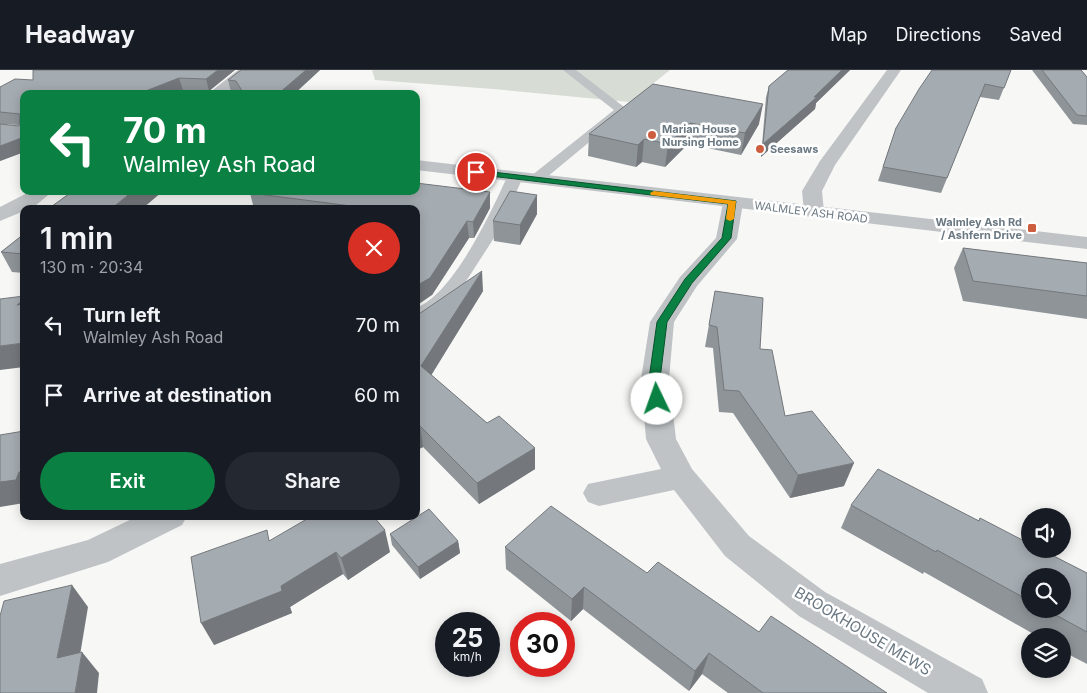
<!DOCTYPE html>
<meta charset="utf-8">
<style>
:root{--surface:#171b24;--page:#242831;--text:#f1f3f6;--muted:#9ea1a6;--line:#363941;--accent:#0b8043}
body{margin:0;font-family:Inter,sans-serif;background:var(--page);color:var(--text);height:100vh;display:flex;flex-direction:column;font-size:19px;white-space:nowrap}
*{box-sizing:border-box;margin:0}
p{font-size:16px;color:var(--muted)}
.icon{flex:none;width:28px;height:28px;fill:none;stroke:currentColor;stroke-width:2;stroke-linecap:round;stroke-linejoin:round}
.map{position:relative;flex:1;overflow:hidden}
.sheet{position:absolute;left:20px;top:135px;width:400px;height:315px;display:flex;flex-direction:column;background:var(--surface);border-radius:10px;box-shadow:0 2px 12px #0003}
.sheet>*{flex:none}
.guide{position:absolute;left:20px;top:20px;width:400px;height:105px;border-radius:10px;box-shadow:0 2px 12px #0003;background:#0b8043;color:#fff;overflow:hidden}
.fabs{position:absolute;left:1021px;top:438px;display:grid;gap:10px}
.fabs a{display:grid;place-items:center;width:50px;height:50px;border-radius:50%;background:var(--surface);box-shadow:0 2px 12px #0003;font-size:25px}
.speed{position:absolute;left:435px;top:542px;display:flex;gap:10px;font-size:25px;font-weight:700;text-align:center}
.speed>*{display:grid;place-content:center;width:65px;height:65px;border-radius:50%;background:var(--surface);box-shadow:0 2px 12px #0003;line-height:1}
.speed small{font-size:12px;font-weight:400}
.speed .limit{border:8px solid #d22;background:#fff;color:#111}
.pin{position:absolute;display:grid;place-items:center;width:42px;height:42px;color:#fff;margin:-21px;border:2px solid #fff;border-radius:50%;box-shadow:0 1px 5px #0007}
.me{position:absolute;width:55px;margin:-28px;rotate:357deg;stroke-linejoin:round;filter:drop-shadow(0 0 4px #0008)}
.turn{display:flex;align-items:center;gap:18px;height:105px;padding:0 20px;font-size:22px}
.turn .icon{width:65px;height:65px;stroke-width:2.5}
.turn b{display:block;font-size:35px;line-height:42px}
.round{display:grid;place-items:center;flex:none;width:52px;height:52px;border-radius:26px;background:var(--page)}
.headline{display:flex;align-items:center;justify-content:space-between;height:85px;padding:0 20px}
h1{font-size:30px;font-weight:600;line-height:38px}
.primary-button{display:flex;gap:10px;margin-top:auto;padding:10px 20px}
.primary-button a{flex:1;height:58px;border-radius:30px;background:var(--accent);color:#fff;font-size:20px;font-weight:600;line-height:58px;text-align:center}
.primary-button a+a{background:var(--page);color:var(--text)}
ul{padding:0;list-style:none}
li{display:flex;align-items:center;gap:15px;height:70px;padding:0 20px}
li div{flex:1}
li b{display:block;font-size:19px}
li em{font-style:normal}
header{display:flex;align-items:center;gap:30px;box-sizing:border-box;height:70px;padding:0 25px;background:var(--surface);border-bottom:1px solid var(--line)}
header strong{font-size:24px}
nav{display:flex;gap:28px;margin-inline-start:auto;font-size:18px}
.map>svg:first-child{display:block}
</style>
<header>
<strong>Headway</strong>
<nav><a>Map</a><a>Directions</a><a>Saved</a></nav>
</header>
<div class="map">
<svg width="1087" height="623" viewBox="0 0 1087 623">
<rect width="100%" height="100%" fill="#f7f7f5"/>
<polygon fill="#d7dcd5" points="372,0 670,0 630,32 493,19 375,10"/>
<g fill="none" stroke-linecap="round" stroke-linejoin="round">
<g fill="#bfc3c6" fill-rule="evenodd">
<polygon points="563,0 576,0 628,40 541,112 531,112 528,109 531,106 614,40"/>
<path d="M515 102 520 104 523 107 501 157 454 230 441 242 416 251V238C453 224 491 143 507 107L510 104Z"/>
</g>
<g fill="#bfc3c6" fill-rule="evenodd">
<polygon points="238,0 254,0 225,24 208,24"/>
<polygon points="887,0 901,0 835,95 822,121 824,142 821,146 814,148 807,146 804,142 802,121 820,91"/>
<polygon points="31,121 53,121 35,136 24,139 24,141 0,151 0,137"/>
<polygon points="733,127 740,129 743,133 737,169 697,216 674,252 669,309 676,369 692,399 749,466 825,522 982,609 988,623 928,623 799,546 725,486 674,420 599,436 588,432 583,423 588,414 661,399 646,369 641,309 650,252 680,207 716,168 723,133 726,129"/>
<polygon points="138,446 187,446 182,455 108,492 0,526 0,494 88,470"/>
</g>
<polygon fill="#bfc3c6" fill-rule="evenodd" points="416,90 1087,167 1087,179 416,100"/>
</g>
<g fill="#8e9498" fill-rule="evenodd">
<polygon points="33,0 235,0 209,21 183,20 24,24 24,82 0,91 19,55 0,54 0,17 33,10"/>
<polygon points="241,0 320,0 294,24 240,24 239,22 231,22 228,10"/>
<polygon points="788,0 850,0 816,33 815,39 761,87 766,27 769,16"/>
<polygon points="1011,0 999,30 980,27 941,123 878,111 896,58"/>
<polygon points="1032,0 1081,0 1087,7 1087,55 1073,54"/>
<polygon points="653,14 759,54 741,85 688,74 665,97 642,92 636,97 588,86 589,64"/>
<polygon points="490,122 490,138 474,168 469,168 432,225 416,139 254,139 250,123"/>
<polygon points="537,125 537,144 520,175 494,171 493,151"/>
<polygon points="24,164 24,203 12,202 1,182"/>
<polygon points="963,178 1087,193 1087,249 963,231 954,198"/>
<polygon points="483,221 431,305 487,353 535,378 535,399 479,434 423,377 417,380 416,380 416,246"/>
<polygon points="715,221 760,279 785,346 844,416 790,428 733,343 719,342 713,278 705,277"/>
<path d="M851 435 979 450 1087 503V594L1062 581V566H1037L924 502 923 504 841 458ZM1030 506 1062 539H1030Z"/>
<polygon points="390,464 458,471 460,483 420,509 392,475"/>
<polygon points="271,470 390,482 348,510 343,504 290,537 292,543 214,575"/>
<polygon points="505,477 647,503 759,562 887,623 728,623 702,604 689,621 583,539 571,551 506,499"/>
</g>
<g fill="#74787c">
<polygon points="218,0 235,0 209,21 206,9"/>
<polygon points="306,0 320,0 294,24 278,24"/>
<polygon points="842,0 850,0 816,33 815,39 761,87 763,74"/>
<polygon points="179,8 183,20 173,24 138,24"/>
<polygon points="763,34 759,54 741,85 745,63"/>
<polygon points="690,53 688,74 665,97 668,74"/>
<polygon points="24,67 24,82 0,91 0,76"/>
<polygon points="644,69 642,92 636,97 638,75"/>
<polygon points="133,121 163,121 142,139 111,139"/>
<polygon points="490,122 490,138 474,168 473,152"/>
<polygon points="537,125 537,144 520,175 520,155"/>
<polygon points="467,151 469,168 432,225 416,236 416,216"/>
<polygon points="482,201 483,221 424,317 421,296"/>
<polygon points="24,229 24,246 17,235"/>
<polygon points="24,273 24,297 0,300 0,276"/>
<polygon points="420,356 423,377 417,380 416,357"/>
<polygon points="535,378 535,399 479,434 477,413"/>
<polygon points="854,393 844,416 790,428 798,405"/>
<polygon points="19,402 24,402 24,433 0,437 0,412"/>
<polygon points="385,460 390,482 348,510 341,488"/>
<polygon points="458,471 460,483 420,509 418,497"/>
<polygon points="336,482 343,504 290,537 292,543 214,575 201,553 281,516"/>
<polygon points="72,515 88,537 76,609 57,588"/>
<polygon points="584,517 583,539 571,551 572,529"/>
<polygon points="82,582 99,603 97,623 75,623"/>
<polygon points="709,583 702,604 689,621 695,601"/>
</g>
<g fill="#a5acb1" stroke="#74787c">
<polygon points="33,0 218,0 206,9 179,8 138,24 24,24 24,67 0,76 0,54 19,56 20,44 0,42 0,17 15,9 33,10"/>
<polygon points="241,0 306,0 278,24 244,24 236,11 228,10"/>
<polygon points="788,0 842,0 814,27 817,27 763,74 769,16"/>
<polygon points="932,0 1011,0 1004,18 985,14 947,108 883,97 896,58 919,19"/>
<polygon points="1042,0 1081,0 1087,7 1087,46 1077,45"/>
<polygon points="653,14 763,34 745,63 690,53 668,74 644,69 638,75 589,64"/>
<polygon points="416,113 490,122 473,152 467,151 430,208 416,216 416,139 348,139 351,136 250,123 250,121 416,121"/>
<polygon points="73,121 133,121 111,139 48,139"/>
<polygon points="510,121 537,125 520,155 493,151"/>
<polygon points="24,164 24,184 1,182"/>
<polygon points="963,178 1087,193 1087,226 973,211"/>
<polygon points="482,201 421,296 487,353 499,346 535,378 477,413 420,356 416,357 416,246"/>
<polygon points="715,221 763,228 760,279 772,280 785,346 812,341 854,393 798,405 739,321 724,320 717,257 709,255"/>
<polygon points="24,226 24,229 17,235 24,234 24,273 0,276 0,229"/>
<polygon points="24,361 24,402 19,402 16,410 0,412 0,365"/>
<polygon points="878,399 979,451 980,448 1030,474 1030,479 1040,479 1087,503 1087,562 1045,539 1062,539 1062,506 1030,506 1030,531 937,480 936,482 851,435"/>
<polygon points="551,436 647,503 658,492 759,562 771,546 887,623 763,623 709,583 695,601 584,517 572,529 505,477"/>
<polygon points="429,439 458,471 418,497 390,464"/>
<polygon points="312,446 373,446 385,460 341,488 336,482 281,516 282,521 201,553 191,487 267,460 269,471"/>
<polygon points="72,515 57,588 82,582 75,623 0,623 0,546 4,531"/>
</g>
<polygon fill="#0b8043" stroke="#07532c" points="476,100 736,131 731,168 692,213 667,252 660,309 663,329 661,332 653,332 651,329 649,309 657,252 685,209 722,168 728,134 473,104 473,101"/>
<polygon fill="#f59e0b" points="654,121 736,131 734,149 730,151 726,149 728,134 651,125 650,123"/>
<g fill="#cd5d3f" stroke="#fff" stroke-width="2">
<circle cx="652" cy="65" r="5"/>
<circle cx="760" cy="79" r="5"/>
<rect x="1027" y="153" width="10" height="10" rx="2.5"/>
</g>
<g text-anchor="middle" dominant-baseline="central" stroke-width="5" stroke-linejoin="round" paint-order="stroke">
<g font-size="11" font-weight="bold" fill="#6a7882" stroke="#fff" text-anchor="start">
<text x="662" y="59">Marian House<tspan x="662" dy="13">Nursing Home</tspan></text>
<text x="770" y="79">Seesaws</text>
<text x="1022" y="152" text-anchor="end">Walmley Ash Rd<tspan x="1022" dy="13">/ Ashfern Drive</tspan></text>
</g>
<g font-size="11" fill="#6a7882" stroke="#fff">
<text transform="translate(811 142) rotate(7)">WALMLEY ASH ROAD</text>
</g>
<g font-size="15" fill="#6a7882" stroke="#fff">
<text transform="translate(863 561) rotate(31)">BROOKHOUSE MEWS</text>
</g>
</g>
</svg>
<div class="fabs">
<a><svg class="icon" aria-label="sound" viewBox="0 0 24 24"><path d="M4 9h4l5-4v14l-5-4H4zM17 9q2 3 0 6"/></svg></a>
<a><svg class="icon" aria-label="search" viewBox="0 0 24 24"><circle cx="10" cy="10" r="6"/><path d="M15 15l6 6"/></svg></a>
<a><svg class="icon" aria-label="layers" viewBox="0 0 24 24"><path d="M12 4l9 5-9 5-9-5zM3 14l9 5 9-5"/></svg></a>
</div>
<div class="speed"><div>25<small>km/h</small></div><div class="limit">30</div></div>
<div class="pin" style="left:476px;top:102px;background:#d93025"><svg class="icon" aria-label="arrive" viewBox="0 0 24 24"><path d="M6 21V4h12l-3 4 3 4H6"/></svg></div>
<svg class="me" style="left:657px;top:329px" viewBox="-20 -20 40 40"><circle r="19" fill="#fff"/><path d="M0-13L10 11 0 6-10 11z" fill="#0b8043"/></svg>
<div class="guide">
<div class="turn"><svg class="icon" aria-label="left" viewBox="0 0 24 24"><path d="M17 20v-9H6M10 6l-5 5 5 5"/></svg><div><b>70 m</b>Walmley Ash Road</div></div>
</div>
<section class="sheet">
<div class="headline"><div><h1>1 min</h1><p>130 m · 20:34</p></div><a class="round" style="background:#d93025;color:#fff"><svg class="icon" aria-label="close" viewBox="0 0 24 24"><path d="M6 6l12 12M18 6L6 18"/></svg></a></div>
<ul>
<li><svg class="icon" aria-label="left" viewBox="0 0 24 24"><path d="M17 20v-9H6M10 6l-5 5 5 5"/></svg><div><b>Turn left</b><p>Walmley Ash Road</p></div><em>70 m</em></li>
<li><svg class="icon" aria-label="arrive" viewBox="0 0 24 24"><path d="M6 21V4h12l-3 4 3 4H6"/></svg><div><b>Arrive at destination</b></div><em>60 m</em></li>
</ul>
<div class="primary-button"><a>Exit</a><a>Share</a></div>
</section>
</div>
